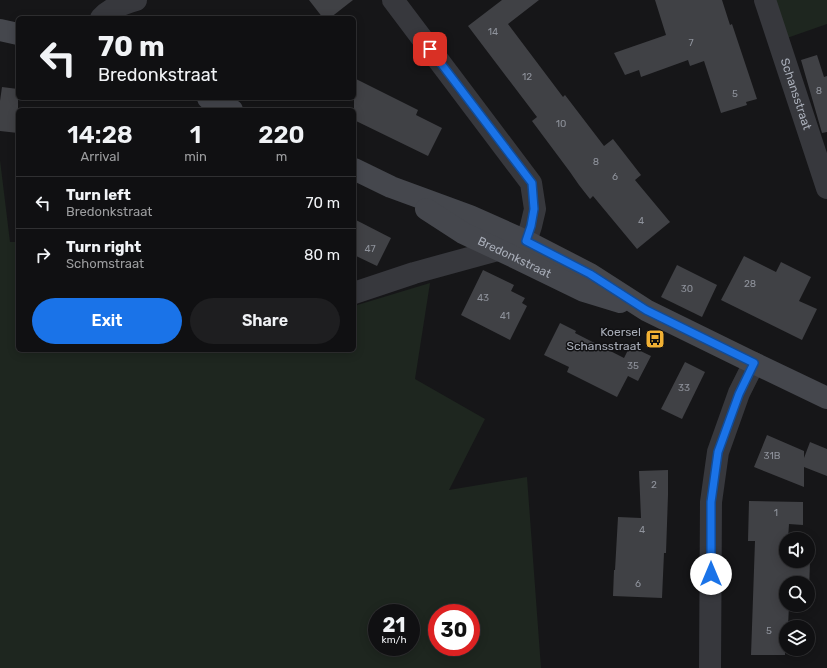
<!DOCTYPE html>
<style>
:root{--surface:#101012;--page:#1e1e20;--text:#f1f3f6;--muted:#9c9d9f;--line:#303032;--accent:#1a73e8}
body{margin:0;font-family:Rubik,sans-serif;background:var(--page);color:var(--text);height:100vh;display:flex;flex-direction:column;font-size:15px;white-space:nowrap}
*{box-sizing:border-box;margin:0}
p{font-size:13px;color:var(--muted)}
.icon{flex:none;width:22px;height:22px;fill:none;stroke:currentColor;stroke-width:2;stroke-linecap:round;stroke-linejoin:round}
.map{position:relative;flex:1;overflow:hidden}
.drawer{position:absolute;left:16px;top:108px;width:340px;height:244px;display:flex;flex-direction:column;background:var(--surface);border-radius:6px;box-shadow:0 2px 10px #0003,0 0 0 1px var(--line)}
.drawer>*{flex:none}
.banner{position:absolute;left:16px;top:16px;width:340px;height:84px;border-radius:6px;box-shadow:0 2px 10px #0003,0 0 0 1px var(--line);background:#101012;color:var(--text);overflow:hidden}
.fabs{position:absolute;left:779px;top:532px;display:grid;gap:8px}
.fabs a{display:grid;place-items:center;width:36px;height:36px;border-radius:50%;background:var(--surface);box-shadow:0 2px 10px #0003,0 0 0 1px var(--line);font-size:20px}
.speed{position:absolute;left:368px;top:604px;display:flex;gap:8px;font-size:20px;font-weight:700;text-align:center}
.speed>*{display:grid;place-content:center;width:52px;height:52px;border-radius:50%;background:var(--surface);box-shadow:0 2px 10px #0003,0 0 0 1px var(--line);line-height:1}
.speed small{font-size:10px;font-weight:400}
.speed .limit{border:6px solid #d22;background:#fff;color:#111}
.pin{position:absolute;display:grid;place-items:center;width:34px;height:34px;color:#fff;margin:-17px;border-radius:8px;box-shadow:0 2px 6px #0006}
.me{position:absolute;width:44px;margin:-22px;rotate:0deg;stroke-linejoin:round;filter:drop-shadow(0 0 3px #0008)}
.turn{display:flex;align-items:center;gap:14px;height:84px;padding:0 16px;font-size:18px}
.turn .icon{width:52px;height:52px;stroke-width:2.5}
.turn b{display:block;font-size:28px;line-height:34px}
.eta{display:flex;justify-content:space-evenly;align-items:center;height:68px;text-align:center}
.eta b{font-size:24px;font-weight:600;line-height:28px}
.action{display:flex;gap:8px;margin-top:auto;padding:8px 16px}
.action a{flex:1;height:46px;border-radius:24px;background:var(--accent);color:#fff;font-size:16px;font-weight:600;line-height:46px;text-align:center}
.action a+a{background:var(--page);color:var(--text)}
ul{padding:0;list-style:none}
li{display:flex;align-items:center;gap:12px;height:52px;padding:0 16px;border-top:1px solid var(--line)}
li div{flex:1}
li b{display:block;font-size:15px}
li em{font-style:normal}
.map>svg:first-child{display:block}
</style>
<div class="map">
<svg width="827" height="668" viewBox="0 0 827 668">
<rect width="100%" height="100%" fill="#161618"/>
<g fill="#1e261f" fill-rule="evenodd">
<polygon points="774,0 827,0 827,24 787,38"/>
<path d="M0 160 10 242H18V350H354V306L430 283 415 379 485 419 449 490 527 477 541 668H0ZM377 613H411V647H377ZM437 613H471V647H437Z"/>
</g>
<g fill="#404145">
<polygon points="309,0 353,0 330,18 323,18"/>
<polygon points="502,0 539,0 508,24 563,97 565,95 604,146 613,139 641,175 635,180 670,222 637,249 593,196 590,199 579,185 570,172 532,121 537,117 468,26"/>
<polygon points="655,0 722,0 730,25 732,24 757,99 746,102 747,105 721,113 704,61 690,66 688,60 641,77 639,70 625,75 614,53 666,35"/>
<polygon points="817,55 824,77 827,76 827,132 822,133 801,60"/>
<polygon points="354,78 418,110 416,115 442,128 428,156 354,120"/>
<polygon points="2,87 18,89 18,133 0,131 0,101"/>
<polygon points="354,219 391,238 377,266 354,255"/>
<polygon points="744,256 776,272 781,262 811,277 799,301 817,309 802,340 721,300"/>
<polygon points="677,265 717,285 702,317 661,297"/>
<polygon points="483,270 514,285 511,291 525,298 522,303 527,306 510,340 461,315"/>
<polygon points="560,323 576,331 575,333 624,358 630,346 651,356 638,381 628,376 617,397 567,372 569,367 544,355"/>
<polygon points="685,362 705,372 682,419 661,409"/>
<polygon points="767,435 804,451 804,458 810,442 827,449 827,476 804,467 804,487 754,467"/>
<polygon points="668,470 668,495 666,553 664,553 662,598 613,596 614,570 615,570 618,517 641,518 639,471"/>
<polygon points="749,501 803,502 803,525 789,524 788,539 786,539 786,561 810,561 809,592 808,592 808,583 786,583 786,605 789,605 788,627 786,627 786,635 785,635 785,655 751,655 755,541 748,541"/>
</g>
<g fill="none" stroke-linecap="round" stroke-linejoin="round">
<g stroke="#37383d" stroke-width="22">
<polyline points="393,0 531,183 535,209 531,226 526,241 517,257"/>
<path id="s1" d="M765 0 827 188"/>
<path d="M101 18C110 8 123 4 136 0"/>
<polyline points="354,293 414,273 498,250"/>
<polyline points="710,668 711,502 718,452 739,393 754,363"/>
</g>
<g stroke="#45474d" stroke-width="22">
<polyline points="0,30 18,34"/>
<polyline points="208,98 232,110"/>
<polyline points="354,169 391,187 470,216 526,241 590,274 646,310 754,363 827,398"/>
<path id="s2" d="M426 209 463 233 516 258 584 291 620 302"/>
</g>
</g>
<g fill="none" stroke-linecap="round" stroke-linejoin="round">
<defs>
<polyline id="route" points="430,49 532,183 534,209 531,226 526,241 590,274 646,310 754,363 739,394 718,452 711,502 711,574"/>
</defs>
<use href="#route" stroke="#114b97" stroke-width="10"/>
<use href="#route" stroke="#1a73e8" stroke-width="7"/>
</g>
<defs>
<symbol id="bus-square" viewBox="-11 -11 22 22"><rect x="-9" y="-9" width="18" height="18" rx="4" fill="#f2b134" stroke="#111113"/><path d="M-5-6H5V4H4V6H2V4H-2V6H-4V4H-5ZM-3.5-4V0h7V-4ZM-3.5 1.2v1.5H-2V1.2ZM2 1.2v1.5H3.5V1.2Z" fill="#111"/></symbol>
</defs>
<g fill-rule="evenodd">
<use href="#bus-square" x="644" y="328" width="22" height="22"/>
</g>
<g text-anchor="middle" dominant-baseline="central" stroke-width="3" stroke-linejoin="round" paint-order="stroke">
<g font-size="10" fill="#8e929b">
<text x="493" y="32">14</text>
<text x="691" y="43">7</text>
<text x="527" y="77">12</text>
<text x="819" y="91">8</text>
<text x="735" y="94">5</text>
<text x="561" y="124">10</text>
<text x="596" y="162">8</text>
<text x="615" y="177">6</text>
<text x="641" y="221">4</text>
<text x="370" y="249">47</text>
<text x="750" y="284">28</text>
<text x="687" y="289">30</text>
<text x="483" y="298">43</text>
<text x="505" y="316">41</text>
<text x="633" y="366">35</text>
<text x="684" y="388">33</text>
<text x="772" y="456">31B</text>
<text x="654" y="485">2</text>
<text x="776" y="513">1</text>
<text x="642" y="530">4</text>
<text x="638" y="584">6</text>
<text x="769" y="631">5</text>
</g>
<g font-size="12" fill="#a8adb8" stroke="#111113">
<text stroke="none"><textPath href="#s1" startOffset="99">Schansstraat</textPath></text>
<text stroke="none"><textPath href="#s2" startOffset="101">Bredonkstraat</textPath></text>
</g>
<g font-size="12" fill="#a8adb8" stroke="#111113" text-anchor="end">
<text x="641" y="332">Koersel<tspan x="641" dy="14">Schansstraat</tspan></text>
</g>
</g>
</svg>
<div class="fabs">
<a><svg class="icon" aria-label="sound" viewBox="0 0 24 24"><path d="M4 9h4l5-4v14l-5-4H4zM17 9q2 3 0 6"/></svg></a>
<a><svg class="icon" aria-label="search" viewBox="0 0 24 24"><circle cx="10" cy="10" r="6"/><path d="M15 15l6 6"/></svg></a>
<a><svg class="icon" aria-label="layers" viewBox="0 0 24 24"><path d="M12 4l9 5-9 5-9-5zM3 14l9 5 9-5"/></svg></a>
</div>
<div class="speed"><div>21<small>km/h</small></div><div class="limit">30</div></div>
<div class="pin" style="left:430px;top:49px;background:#d93025"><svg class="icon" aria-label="arrive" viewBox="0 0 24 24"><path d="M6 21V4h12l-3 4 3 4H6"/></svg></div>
<svg class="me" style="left:711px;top:574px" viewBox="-20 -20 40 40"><circle r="19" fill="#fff"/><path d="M0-13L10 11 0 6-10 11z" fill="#1a73e8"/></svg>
<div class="banner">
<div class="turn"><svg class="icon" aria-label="left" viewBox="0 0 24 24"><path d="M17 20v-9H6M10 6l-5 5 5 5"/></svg><div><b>70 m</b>Bredonkstraat</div></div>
</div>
<section class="drawer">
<div class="eta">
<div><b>14:28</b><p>Arrival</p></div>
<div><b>1</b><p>min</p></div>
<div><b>220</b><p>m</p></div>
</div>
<ul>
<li><svg class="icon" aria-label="left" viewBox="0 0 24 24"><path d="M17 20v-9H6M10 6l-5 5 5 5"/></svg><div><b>Turn left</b><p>Bredonkstraat</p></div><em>70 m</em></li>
<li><svg class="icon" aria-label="right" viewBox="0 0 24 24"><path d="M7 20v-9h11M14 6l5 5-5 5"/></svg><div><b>Turn right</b><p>Schomstraat</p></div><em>80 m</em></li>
</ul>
<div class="action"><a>Exit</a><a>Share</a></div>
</section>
</div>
